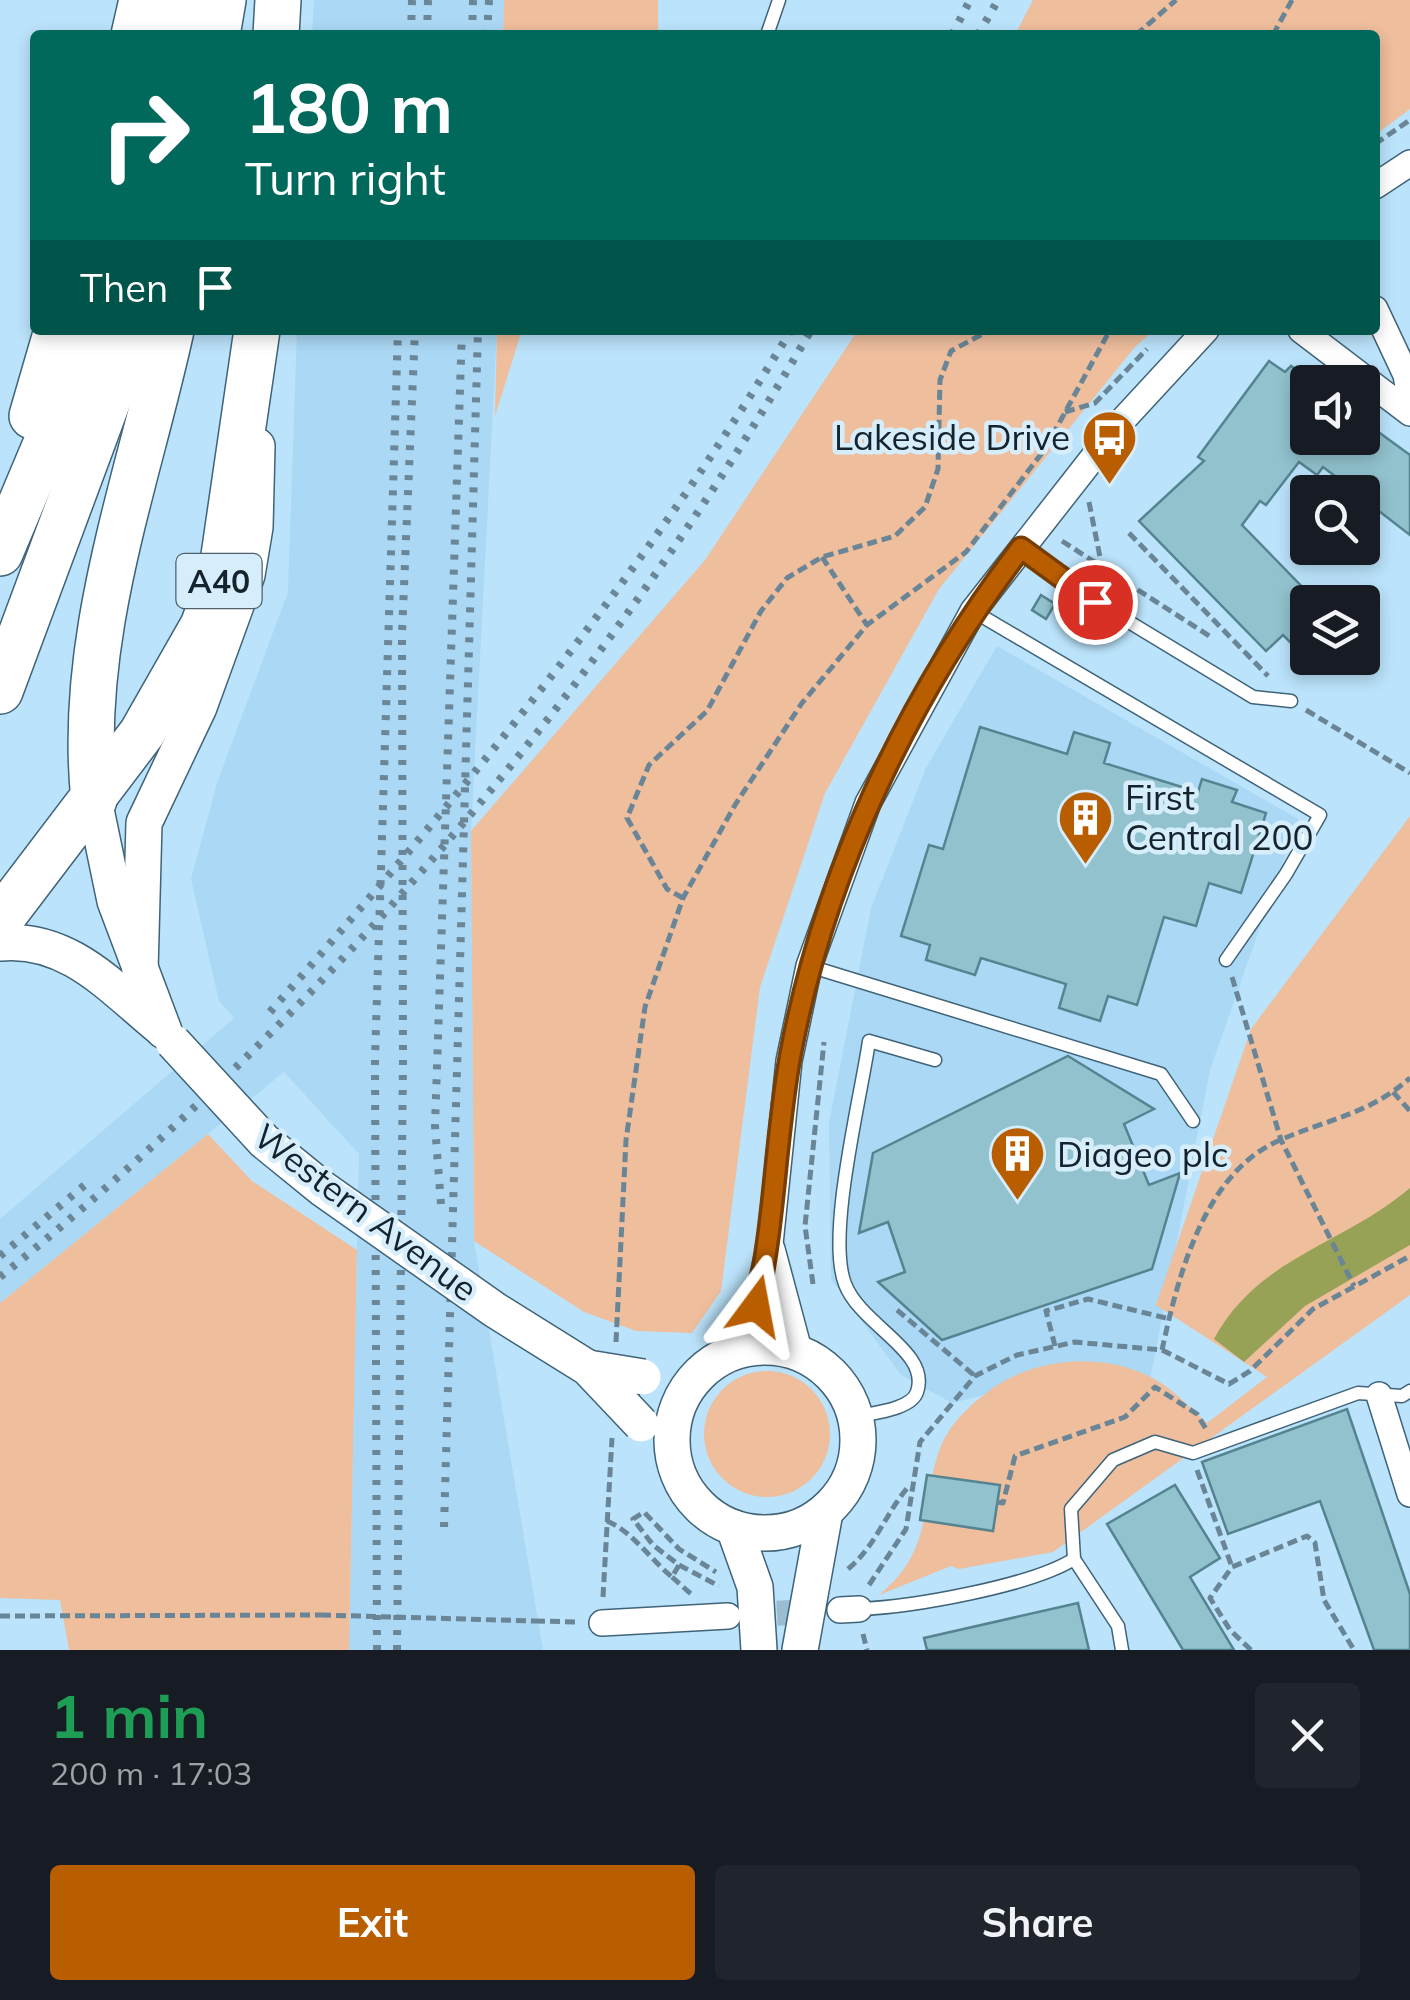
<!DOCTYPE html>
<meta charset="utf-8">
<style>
:root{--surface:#171b24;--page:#20242c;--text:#f1f3f6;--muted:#9ea1a6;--accent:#b95e00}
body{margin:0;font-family:Mulish,sans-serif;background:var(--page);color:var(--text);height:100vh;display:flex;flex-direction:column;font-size:38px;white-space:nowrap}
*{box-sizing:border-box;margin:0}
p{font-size:32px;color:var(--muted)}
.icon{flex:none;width:55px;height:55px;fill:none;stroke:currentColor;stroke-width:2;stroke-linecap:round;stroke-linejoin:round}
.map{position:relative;height:1650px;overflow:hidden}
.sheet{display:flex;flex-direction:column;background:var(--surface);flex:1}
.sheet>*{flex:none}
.top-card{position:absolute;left:30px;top:30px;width:1350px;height:305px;border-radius:10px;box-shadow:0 5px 15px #0003;background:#00695c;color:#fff;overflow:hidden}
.fabs{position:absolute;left:1290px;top:365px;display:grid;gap:20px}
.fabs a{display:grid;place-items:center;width:90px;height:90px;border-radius:10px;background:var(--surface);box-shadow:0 5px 15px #0003;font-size:50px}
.pin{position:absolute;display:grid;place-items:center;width:85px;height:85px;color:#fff;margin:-42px;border:5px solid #fff;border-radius:50%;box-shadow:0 2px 10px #0007}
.me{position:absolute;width:110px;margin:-55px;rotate:13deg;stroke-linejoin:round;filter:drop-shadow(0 0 8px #0008)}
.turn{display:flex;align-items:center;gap:35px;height:210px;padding:0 50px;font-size:45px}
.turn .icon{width:130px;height:130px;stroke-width:2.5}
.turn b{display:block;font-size:70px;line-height:85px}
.then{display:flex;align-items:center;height:95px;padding:0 50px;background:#0003;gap:20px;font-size:38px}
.round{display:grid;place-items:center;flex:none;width:105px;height:105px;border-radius:10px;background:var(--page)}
.summary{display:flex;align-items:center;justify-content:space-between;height:170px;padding:0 50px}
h1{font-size:60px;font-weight:700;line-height:75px;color:#1e9e55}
.action{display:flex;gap:20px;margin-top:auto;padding:20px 50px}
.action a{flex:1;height:115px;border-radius:10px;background:var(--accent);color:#fff;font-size:40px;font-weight:700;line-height:115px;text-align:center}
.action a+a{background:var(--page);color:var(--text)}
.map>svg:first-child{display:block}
</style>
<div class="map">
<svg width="1410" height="1650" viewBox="0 0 1410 1650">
<rect width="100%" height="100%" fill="#bbe3fb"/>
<g fill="#aad8f5">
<polygon points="314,0 504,0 503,35 312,35"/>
<polygon points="297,330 497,330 471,831 474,1241 543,1650 349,1650 359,1154 284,1072 0,1303 0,1219 234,1018 219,1001 191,879 217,783 288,592"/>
<polygon points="997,646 1298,819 1210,1070 1150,1380 1082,1371 952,1403 901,1375 831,1279 829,1123 871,908 926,768"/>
</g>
<g fill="#eebe9d">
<polygon points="504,0 658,0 658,35 503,35"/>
<polygon points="1033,0 1410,0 1410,109 1375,135 1375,35 1015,35"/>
<polygon points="497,330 522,330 495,416"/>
<polygon points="858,330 1154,330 1135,347 939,589 825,793 760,987 721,1291 692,1333 636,1331 584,1312 474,1241 471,831 705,560"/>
<path d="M1410 816V1295L1053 1552 959 1569 951 1566 879 1595C933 1551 920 1507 939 1451 949 1423 970 1405 993 1388 1042 1354 1117 1351 1167 1387 1181 1398 1194 1411 1207 1423L1267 1377 1156 1305 1251 1029Z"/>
<polygon points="208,1134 252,1181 357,1250 349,1650 69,1650 60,1600 0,1598 0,1303"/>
<circle cx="767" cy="1434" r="63"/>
</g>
<path fill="#98a256" d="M1410 1188V1245L1305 1306 1244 1362 1214 1339C1258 1257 1343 1245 1410 1188Z"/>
<g fill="#91c2ce" stroke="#558490" stroke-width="2.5">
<polygon points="1269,361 1285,372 1291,366 1313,382 1308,382 1308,438 1362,438 1362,420 1410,455 1410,535 1362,498 1362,492 1356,492 1323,467 1317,475 1299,462 1266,505 1260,501 1242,525 1315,600 1326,589 1339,602 1308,602 1308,643 1299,651 1283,635 1266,651 1139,521 1204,461 1198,457"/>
<polygon points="1041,595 1055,604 1046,619 1032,610"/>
<polygon points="980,727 1067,754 1074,732 1110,743 1104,763 1198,792 1202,779 1237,790 1232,802 1266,813 1241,893 1209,883 1196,926 1164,917 1137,1005 1108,996 1100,1021 1059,1008 1066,984 981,958 975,975 926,960 930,945 901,936 929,845 943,849"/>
<polygon points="1068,1056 1154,1109 1124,1124 1149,1185 1180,1173 1152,1269 942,1340 878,1282 905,1272 888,1222 859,1233 873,1153"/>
<polygon points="1347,1409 1410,1594 1410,1650 1374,1650 1320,1501 1228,1534 1202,1462"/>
<polygon points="927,1475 1000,1485 993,1531 920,1520"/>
<polygon points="1175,1485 1220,1558 1190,1577 1234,1650 1183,1650 1107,1524"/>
<polygon points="1078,1603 1089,1650 927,1650 924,1638"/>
</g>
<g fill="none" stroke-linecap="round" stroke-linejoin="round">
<polyline stroke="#9abdd2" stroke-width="25" stroke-dasharray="25 12" stroke-linecap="butt" points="740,1615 820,1611"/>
<defs>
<g id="lane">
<polyline points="767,35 779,0"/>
<polyline points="1021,548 1063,582 1253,697 1291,701"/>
<polyline points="973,611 1320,815 1286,874 1226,960"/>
<polyline points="809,966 1161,1074 1193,1121"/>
<path d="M855 1417C871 1413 911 1410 917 1392 931 1351 861 1326 845 1284 826 1235 861 1097 869 1041L935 1060"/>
<polyline points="1074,1559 1118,1626 1122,1650"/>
<path d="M859 1609C912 1607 1031 1586 1074 1559L1071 1509 1113 1460 1155 1442 1193 1453 1358 1393 1402 1396 1410 1391"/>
</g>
<g id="street">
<polyline points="1375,186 1410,163"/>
<polyline points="1375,309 1406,375 1410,398"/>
<polyline points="1301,330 1410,413"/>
<polyline points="772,1249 799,1350"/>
<polyline points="735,1352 756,1306 770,1244 789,1061 809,966 868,803 973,611 1121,422 1206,330"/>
<polyline points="1379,1395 1410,1494"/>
<polyline points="840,1610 859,1609"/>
<polyline points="602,1623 728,1616"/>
</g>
<g id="secondary">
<polyline points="94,800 115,901 164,1031"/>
<path d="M0 943C68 936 112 988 161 1028"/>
<polyline points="140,971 144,823 199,707 247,575 255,527 257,446"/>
<circle cx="765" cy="1440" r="93"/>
<polyline points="734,1528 755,1587 759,1650"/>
<polyline points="800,1650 825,1512"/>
</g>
<g id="highway">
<polyline points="134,35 142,0"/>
<polyline points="174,35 181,0"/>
<polyline points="217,35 223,0"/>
<polyline points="276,35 278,0"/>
<polyline points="32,416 57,330"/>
<polyline points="0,553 94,330"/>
<polyline points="0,691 134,330"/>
<path d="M94 800C77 638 137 485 171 330"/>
<polyline points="0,920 142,733 203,626 221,576 257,330"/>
</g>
</defs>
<use href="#lane" stroke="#3f6378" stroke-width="15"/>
<use href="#street" stroke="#3f6378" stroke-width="28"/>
<use href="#secondary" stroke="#3f6378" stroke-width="38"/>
<use href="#highway" stroke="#3f6378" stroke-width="48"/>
<g stroke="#698596" stroke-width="5" stroke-dasharray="10 5" stroke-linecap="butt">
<polyline points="1136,35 1176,0"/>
<polyline points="1273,35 1292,0"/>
<polyline points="1375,144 1410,120"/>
<polyline points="1065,412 1095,403 1147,349"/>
<polyline points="1089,502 1102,567"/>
<polyline points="1129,533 1268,676"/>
<polyline points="1062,541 1211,637"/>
<polyline points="822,557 867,625"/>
<polyline points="1306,710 1410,773"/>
<polyline points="683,898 667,889 627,818 649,765 707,711 761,611 787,578 822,557 895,536 925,507 938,469 940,380 951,351 990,330"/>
<polyline points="1232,977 1281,1140 1354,1286"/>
<polyline points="1393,1092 1410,1111"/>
<polyline points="813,1284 805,1226 824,1042"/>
<polyline points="897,1310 975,1376"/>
<polyline points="616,1342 626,1140 645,1007 683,898 735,805 802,703 867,625 966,552 1045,449 1110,330"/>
<polyline points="1055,1346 1046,1311 1088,1299 1170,1319"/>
<path d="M1162 1350C1178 1276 1204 1174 1278 1141 1327 1119 1368 1115 1410 1078"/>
<polyline points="1197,1470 1232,1567"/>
<polyline points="997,1502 1003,1503 1015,1456 1125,1417 1155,1387 1197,1414 1206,1429"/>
<path d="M607 1521C633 1532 649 1558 672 1577L679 1565 653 1545 633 1519 644 1512 679 1549 716 1572"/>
<polyline points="679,1565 719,1586"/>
<path d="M848 1569C875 1547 886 1513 908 1487"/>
<polyline points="672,1577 691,1594"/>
<polyline points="869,1585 906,1529 920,1442 975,1376 1017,1355 1075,1342 1162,1350 1229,1384 1250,1371 1313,1309 1410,1256"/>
<polyline points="603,1597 612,1438"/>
<polyline points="0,1616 321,1615"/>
<polyline points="535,1621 577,1622"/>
<polyline points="863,1634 867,1650"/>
<polyline points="1251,1650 1230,1630 1210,1598 1232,1567 1307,1536 1315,1543 1324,1600 1354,1650"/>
</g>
<use href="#lane" stroke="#fff" stroke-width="12"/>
<use href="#street" stroke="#fff" stroke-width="25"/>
<use href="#secondary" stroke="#fff" stroke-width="35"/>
<use href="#highway" stroke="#fff" stroke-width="45"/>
<g stroke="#6a8697" stroke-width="8" stroke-dasharray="5 10" stroke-linecap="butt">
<polyline points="411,35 412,0"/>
<polyline points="427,35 428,0"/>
<polyline points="472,35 473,0"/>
<polyline points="487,35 489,0"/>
<polyline points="952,35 970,0"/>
<polyline points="978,35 998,0"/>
<path d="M270 1012C460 796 643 577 791 330"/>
<polyline points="441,1204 435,1126 462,330"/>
<polyline points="0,1256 92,1179"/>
<path d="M0 1277C320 1019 606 686 811 330"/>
<polyline points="444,1527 478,330"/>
<polyline points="377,1650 375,1059 398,330"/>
<polyline points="397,1650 403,1060 402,633 415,330"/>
</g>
<defs>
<g id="secondary-bridge">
<polyline points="173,1042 264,1141 323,1189 495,1310 588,1368 641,1424"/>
<polyline points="588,1368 643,1377"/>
</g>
</defs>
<use href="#secondary-bridge" stroke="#3f6378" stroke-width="38" stroke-linecap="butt"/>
<polyline stroke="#698596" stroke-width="5" stroke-dasharray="10 5" stroke-linecap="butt" points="321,1615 535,1621"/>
<use href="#secondary-bridge" stroke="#fff" stroke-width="35"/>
</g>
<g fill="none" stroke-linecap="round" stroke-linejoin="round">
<defs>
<path id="route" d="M756 1306C775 1223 775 1140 790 1057 824 873 908 696 1021 548L1095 602"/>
</defs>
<use href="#route" stroke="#783d00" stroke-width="25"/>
<use href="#route" stroke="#b95e00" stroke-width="18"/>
</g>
<defs>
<symbol id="bus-pin" viewBox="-11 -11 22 30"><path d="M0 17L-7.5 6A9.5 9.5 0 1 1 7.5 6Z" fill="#b95e00" stroke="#d6eefc"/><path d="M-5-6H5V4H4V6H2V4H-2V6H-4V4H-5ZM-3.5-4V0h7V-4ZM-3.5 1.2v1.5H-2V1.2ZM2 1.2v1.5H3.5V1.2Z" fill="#fff"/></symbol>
<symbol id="building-pin" viewBox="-11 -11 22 30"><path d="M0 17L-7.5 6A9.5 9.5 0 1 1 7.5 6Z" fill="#b95e00" stroke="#d6eefc"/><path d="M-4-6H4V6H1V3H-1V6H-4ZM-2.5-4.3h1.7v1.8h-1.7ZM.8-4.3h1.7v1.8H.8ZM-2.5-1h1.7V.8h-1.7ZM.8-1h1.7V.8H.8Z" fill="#fff"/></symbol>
</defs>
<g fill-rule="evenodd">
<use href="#bus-pin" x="1078" y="406" width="63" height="86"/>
<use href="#building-pin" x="1054" y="786" width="63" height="86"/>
<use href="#building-pin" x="986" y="1122" width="63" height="86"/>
</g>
<g text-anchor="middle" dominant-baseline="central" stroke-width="9" stroke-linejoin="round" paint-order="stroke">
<rect fill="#d6eefc" stroke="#4e606a" stroke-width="2.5" x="176.5" y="554" width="85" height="54" rx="8"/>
<g font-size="32" font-weight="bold" fill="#14232c">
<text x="219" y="581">A40</text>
</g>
<g font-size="35" fill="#14232c" stroke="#d6eefc" text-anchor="start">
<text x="1070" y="437" text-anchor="end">Lakeside Drive</text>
<text x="1125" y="797">First<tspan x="1125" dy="40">Central 200</tspan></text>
<text x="1057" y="1154">Diageo plc</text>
</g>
<g font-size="35" fill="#14232c" stroke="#d6eefc">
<text transform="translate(366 1212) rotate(37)">Western Avenue</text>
</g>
</g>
</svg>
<div class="fabs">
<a><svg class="icon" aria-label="sound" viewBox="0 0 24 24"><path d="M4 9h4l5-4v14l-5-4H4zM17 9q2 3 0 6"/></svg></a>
<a><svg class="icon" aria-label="search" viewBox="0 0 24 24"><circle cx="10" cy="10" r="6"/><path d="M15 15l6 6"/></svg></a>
<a><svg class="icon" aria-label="layers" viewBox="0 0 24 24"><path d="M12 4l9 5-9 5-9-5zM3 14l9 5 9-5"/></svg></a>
</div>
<div class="pin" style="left:1095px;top:602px;background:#d93025"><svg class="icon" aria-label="arrive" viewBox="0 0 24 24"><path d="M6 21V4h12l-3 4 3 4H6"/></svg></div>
<svg class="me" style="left:756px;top:1306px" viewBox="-20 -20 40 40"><path d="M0-17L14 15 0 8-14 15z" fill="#b95e00" stroke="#fff" stroke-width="4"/></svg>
<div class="top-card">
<div class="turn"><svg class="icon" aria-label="right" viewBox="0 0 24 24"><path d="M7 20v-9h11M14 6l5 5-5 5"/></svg><div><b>180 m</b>Turn right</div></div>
<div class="then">Then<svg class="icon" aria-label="arrive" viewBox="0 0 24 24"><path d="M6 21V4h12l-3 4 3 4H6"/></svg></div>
</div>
</div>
<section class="sheet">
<div class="summary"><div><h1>1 min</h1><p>200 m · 17:03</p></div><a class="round"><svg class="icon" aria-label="close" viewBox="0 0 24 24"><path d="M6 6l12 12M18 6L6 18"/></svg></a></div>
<div class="action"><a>Exit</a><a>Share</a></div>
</section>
